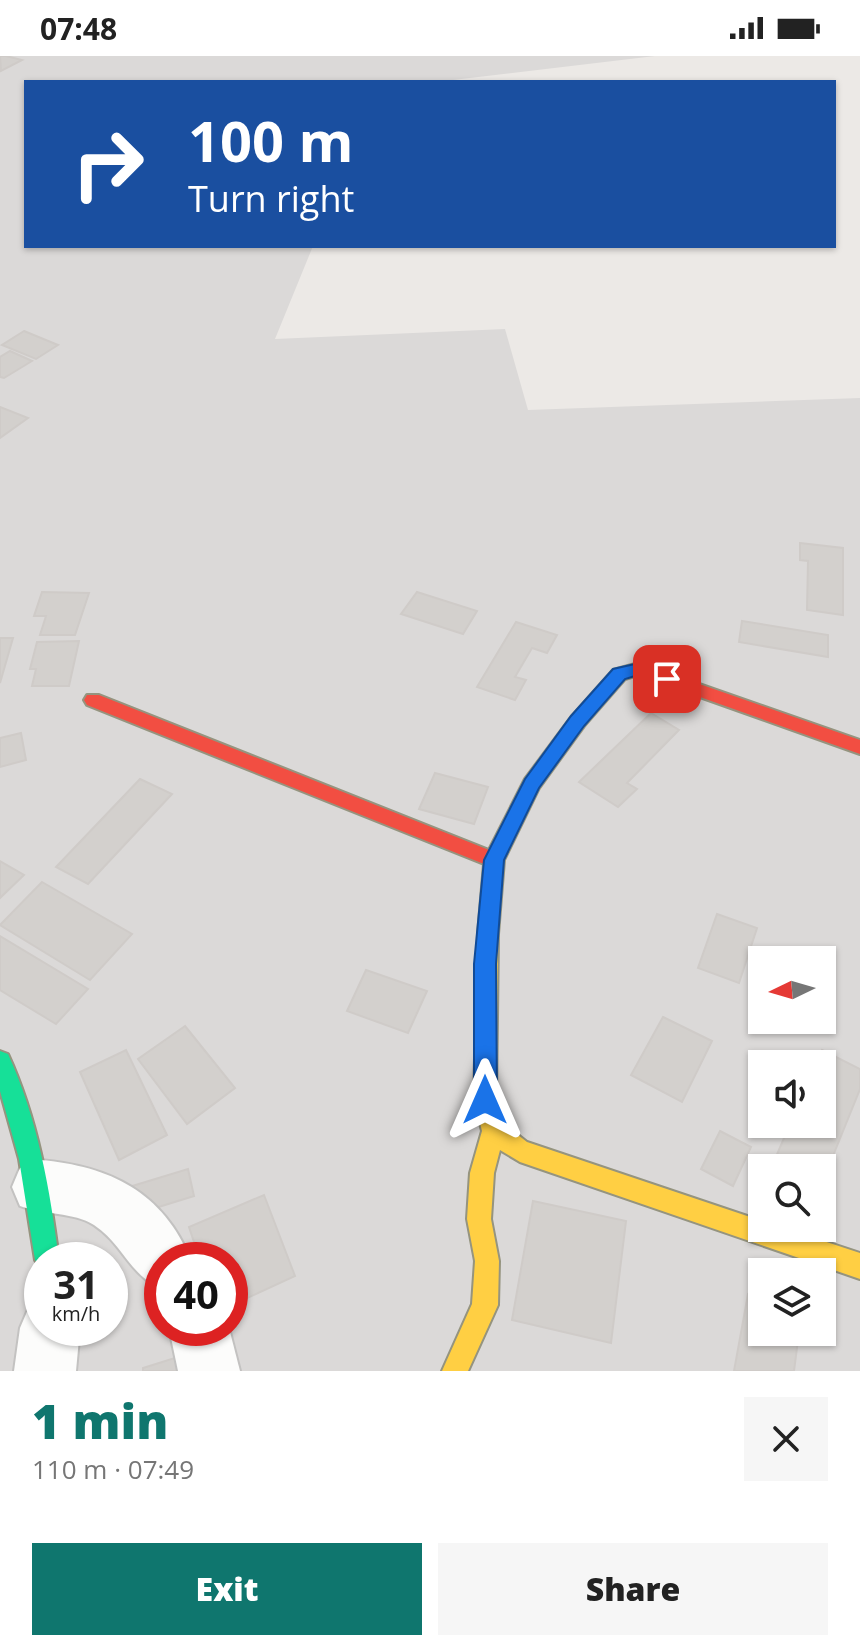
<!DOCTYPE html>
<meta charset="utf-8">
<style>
:root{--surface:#fff;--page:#f6f6f6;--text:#222;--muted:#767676;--accent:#0f766e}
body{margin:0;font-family:"Open Sans",sans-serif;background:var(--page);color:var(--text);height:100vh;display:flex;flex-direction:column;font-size:30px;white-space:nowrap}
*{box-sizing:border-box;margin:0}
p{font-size:26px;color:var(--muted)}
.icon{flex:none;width:44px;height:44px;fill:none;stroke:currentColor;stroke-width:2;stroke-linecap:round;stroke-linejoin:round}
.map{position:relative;height:1315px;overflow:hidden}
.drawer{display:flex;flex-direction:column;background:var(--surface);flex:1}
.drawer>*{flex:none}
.guide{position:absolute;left:24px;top:24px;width:812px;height:168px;border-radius:0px;box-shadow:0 2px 6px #0004;background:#1a4fa0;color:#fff;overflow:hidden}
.needle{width:52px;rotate:265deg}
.controls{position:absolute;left:748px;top:890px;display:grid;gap:16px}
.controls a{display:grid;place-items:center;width:88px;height:88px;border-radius:0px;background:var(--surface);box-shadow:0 2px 6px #0004;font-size:40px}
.speed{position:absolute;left:24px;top:1186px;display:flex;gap:16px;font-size:40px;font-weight:700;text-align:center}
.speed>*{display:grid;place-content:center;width:104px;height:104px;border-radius:50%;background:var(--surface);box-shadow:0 2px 6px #0004;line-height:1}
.speed small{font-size:20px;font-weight:400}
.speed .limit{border:12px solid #d22;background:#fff;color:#111}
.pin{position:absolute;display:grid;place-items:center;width:68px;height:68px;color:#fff;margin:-34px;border-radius:16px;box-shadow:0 4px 12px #0006}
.me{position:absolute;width:88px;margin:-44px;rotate:0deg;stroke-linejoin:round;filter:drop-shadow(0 0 6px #0008)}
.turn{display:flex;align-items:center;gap:28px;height:168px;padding:0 32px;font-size:36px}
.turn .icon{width:104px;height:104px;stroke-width:2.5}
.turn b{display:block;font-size:56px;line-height:68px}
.round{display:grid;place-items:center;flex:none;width:84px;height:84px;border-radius:0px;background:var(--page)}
.head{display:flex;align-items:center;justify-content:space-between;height:136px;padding:0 32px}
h1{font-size:48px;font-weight:800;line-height:60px;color:var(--accent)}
.action{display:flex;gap:16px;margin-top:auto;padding:16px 32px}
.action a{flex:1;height:92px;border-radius:0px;background:var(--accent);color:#fff;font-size:32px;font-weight:800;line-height:92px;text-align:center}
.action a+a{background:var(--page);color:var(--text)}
.status{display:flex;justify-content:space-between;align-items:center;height:56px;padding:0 40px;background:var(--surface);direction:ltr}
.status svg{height:22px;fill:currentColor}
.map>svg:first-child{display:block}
</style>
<div class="status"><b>07:48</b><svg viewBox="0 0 49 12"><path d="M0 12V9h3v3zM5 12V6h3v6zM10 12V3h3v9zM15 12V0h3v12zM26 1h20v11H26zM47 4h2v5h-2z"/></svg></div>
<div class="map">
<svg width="860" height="1315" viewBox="0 0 860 1315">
<rect width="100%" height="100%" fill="#ece9e6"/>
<path fill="#dbd9d8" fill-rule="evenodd" d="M0 0H655L436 26H26V190H313L275 283 505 273 528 354 860 342V1315H0ZM762 904H822V964H762ZM762 1008H822V1068H762ZM762 1112H822V1172H762ZM42 1204H110V1272H42ZM162 1204H230V1272H162ZM762 1216H822V1276H762Z"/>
<g fill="#d3d0cd" stroke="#cfcbc8" stroke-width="2">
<polygon points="0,0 6,0 22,4 1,15"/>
<polygon points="24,275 58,289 36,303 2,289"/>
<polygon points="10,295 32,305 4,322 0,321 0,301"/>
<polygon points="0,351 28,362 0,382"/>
<polygon points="800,487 843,492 843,559 807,554 808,505 800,504"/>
<polygon points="42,536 89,537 75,579 40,579 46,560 34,560"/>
<polygon points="417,536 477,555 463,578 401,558"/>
<polygon points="742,565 828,579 828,601 739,586"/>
<polygon points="516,566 557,579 547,597 532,592 515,621 526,624 515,644 477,631"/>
<polygon points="0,582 13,582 0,627"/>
<polygon points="79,585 69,630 32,630 36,613 30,613 37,586"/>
<polygon points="651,657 679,674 627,727 637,733 618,751 579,726"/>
<polygon points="21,677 26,704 0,711 0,682"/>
<polygon points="435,717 488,731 474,768 419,753"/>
<polygon points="140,723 172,738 88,828 56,811"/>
<polygon points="0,805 24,819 0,842"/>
<polygon points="42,826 132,878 90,924 0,869"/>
<polygon points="717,858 757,872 739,927 698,912"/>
<polygon points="0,880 88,933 56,968 0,934"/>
<polygon points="366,914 427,935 408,977 347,955"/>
<polygon points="663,961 712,985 682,1046 631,1019"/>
<polygon points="185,970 235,1032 187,1068 138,1003"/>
<polygon points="126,994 167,1079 119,1104 80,1016"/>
<polygon points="822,994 860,1013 860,1033 822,1127 822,1112 793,1112 775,1103 790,1068 822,1068 822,1008 816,1008"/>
<polygon points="720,1075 751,1091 733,1130 701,1113"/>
<polygon points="188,1113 194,1140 133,1159 129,1131"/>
<polygon points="264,1139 295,1220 230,1250 230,1204 200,1204 189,1171"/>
<polygon points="533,1145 626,1165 611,1287 512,1264"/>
<polygon points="748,1238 762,1242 762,1276 799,1276 794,1315 734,1315"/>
<polygon points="197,1295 200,1315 143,1315 143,1312"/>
</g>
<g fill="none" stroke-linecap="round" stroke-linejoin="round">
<defs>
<g id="street">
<path d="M40 1104C110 1110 163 1136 191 1204H162V1233C129 1219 123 1188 94 1169 74 1156 43 1159 20 1150L12 1131 20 1112Z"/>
<polygon points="42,1245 42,1272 80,1272 76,1315 14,1315 20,1272 29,1251"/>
<polygon points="169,1272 229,1272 240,1315 178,1315"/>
</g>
<path id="fast" d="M0 995 8 998C38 1063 50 1134 59 1204H42V1214L35 1204 19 1103 0 1035Z"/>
<polygon id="slow" points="488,869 495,872 498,878 496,1044 504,1068 527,1086 762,1165 762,1172 784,1172 860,1197 860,1223 520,1106 500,1094 494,1117 491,1163 499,1205 498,1249 468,1315 442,1315 472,1248 475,1205 467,1163 470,1117 482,1075 474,1044 478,878 481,872"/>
<polygon id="jam" points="639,607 860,684 860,698 638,619 625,623 584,670 539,732 504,804 498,878 495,884 488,887 481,884 478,878 484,808 87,649 84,644 87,639 99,639 489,794 525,723 572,660 613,614"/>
</defs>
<use href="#street" stroke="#c3c2c1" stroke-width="4"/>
<use href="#fast" stroke="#95947f" stroke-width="4"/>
<use href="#slow" stroke="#95947f" stroke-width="4"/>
<use href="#jam" stroke="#95947f" stroke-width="4"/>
<use href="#street" fill="#fcfcfb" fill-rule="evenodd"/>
<use href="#fast" fill="#16e098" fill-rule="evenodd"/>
<use href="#slow" fill="#ffcf43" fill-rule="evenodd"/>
<use href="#jam" fill="#f24e42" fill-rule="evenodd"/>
</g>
<polygon fill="#1a73e8" stroke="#114b97" stroke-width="2" points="639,607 673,618 675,623 667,629 638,619 625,623 584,670 539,732 504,804 496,908 497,1044 494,1052 485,1055 477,1052 474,1044 474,908 484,804 525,723 571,660 613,613"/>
</svg>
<div class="controls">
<a><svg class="needle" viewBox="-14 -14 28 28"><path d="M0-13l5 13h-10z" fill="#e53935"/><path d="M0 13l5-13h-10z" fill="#767676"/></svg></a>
<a><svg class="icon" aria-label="sound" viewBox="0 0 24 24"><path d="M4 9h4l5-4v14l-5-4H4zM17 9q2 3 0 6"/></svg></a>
<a><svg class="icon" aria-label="search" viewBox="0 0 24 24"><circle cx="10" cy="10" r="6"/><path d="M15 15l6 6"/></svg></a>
<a><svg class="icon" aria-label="layers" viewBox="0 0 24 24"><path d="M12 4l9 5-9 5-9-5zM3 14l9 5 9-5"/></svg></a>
</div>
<div class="speed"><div>31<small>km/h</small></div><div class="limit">40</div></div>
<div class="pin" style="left:667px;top:623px;background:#d93025"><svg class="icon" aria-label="arrive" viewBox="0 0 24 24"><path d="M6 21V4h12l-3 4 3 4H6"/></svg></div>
<svg class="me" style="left:485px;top:1044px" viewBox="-20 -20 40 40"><path d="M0-17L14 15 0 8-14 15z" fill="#1a73e8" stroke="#fff" stroke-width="4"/></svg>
<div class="guide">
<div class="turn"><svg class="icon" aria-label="right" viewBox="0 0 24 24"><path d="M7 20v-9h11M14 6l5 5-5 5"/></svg><div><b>100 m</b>Turn right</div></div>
</div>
</div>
<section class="drawer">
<div class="head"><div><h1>1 min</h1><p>110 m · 07:49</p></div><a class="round"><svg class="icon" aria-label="close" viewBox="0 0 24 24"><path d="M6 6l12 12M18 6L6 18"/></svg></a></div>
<div class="action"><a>Exit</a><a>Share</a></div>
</section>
